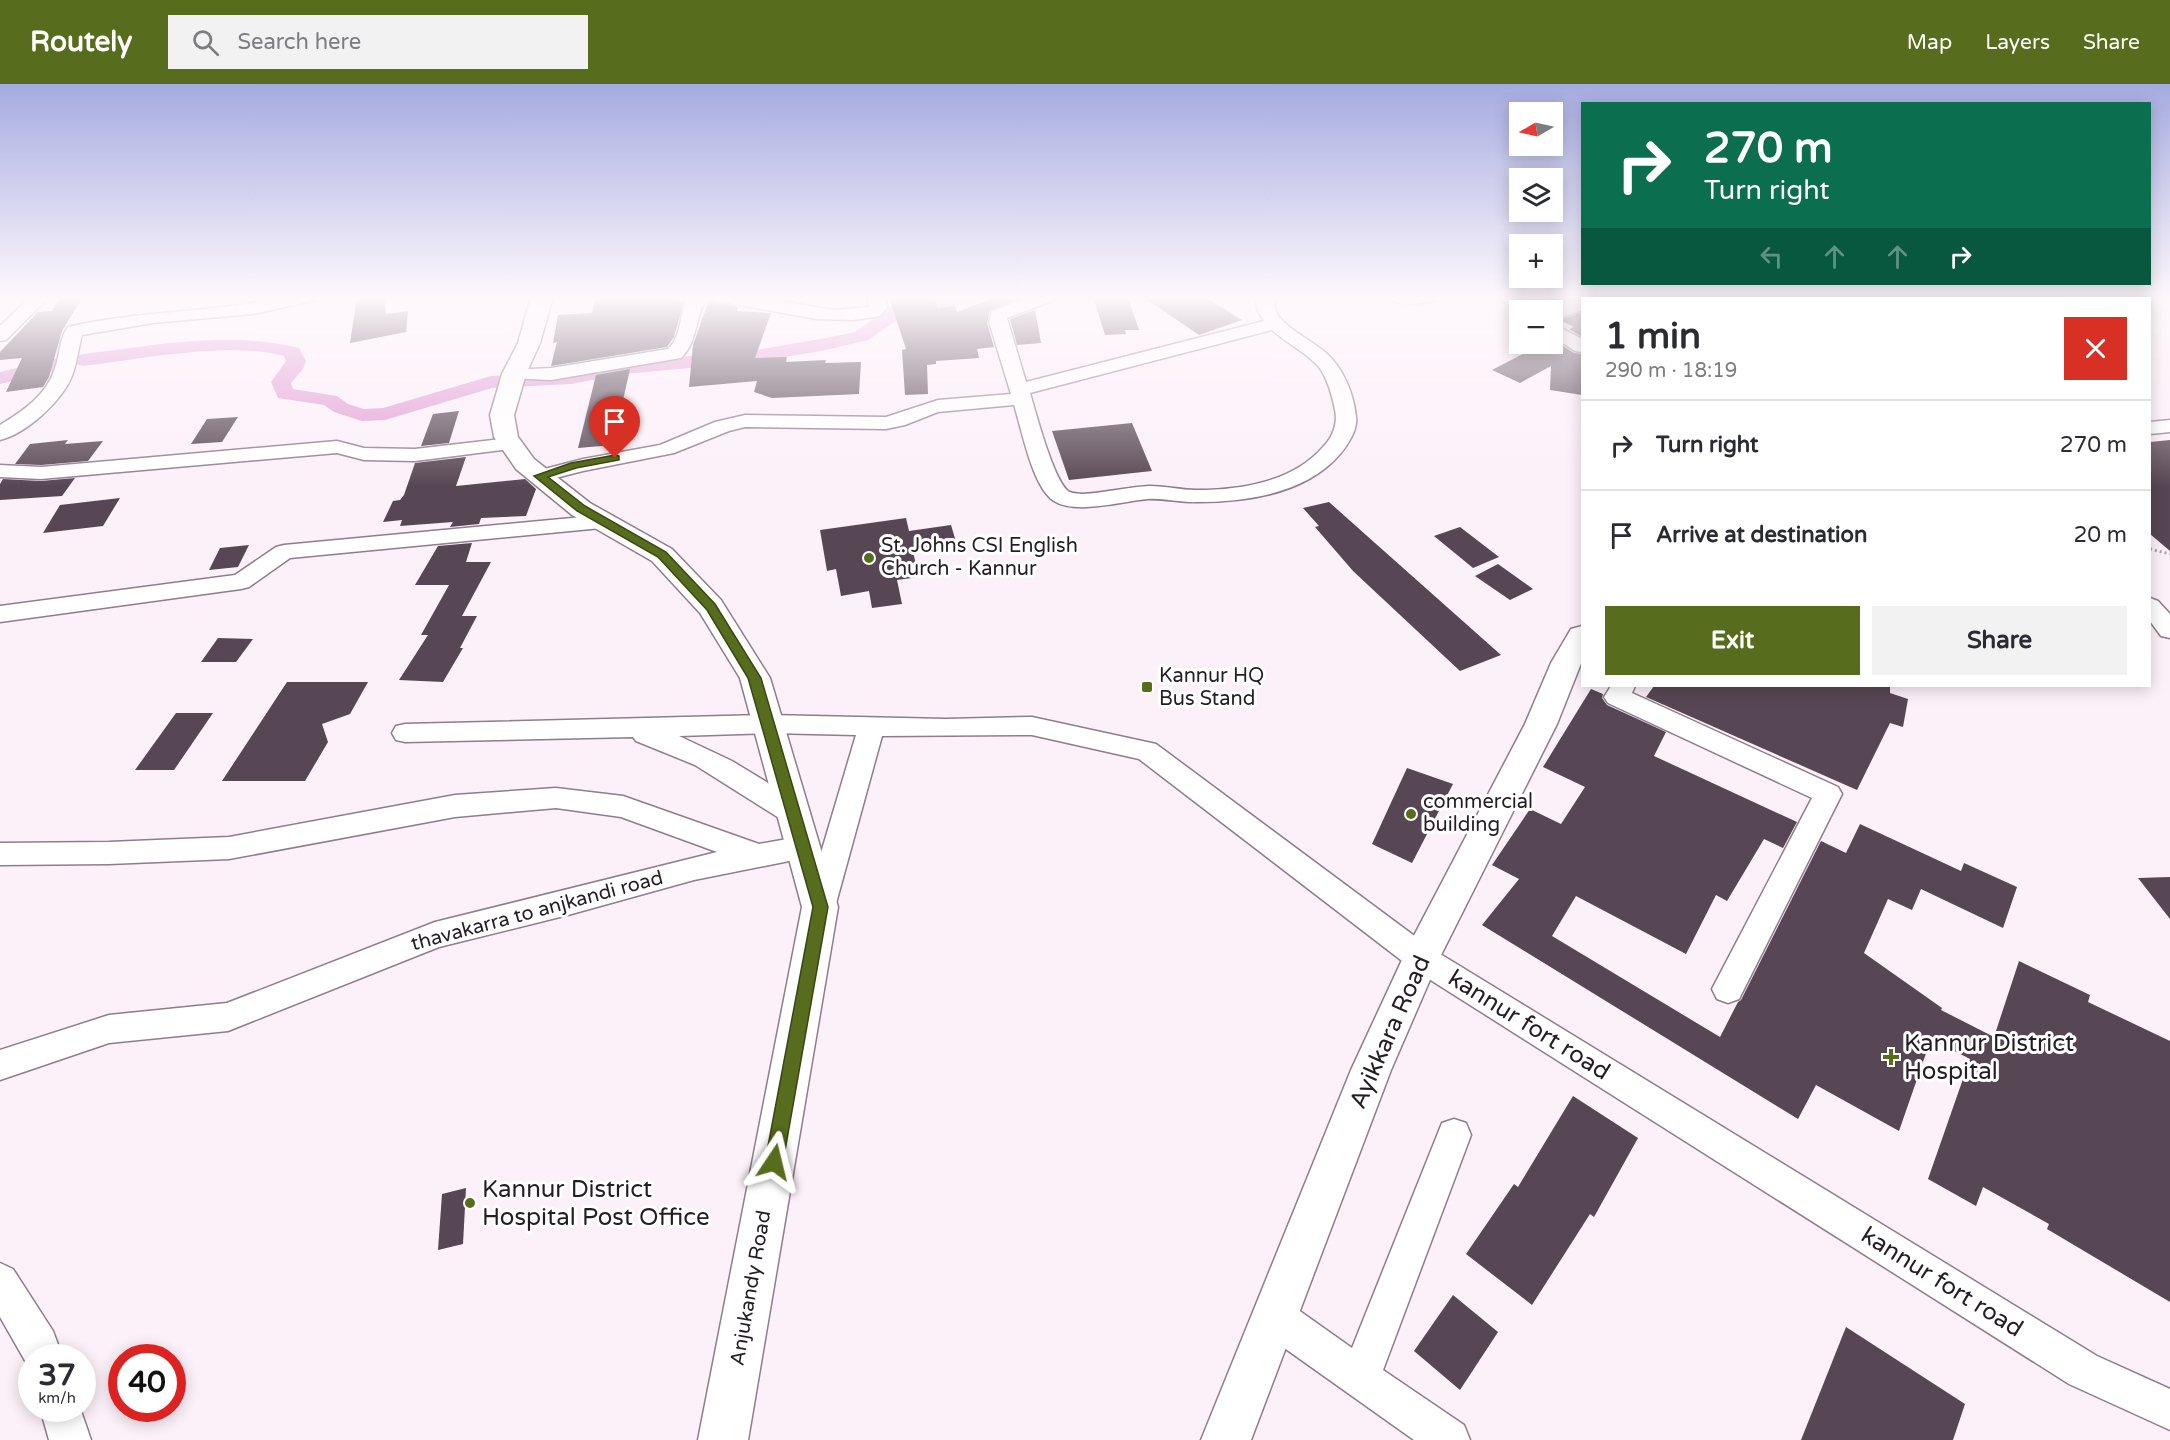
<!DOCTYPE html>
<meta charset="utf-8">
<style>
:root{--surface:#fff;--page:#f2f2f3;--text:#2b2b33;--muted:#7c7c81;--line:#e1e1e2;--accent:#576d1d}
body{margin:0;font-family:"Varela Round",sans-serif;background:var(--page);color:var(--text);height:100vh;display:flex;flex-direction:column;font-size:22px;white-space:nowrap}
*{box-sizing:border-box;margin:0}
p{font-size:20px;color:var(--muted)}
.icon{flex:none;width:33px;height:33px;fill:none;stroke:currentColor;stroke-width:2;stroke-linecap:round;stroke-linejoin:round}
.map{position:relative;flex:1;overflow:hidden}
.details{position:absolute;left:1581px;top:213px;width:570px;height:390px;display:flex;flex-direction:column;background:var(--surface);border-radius:0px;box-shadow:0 3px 15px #0003}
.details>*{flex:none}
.guide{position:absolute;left:1581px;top:18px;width:570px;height:183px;border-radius:0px;box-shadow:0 3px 15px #0003;background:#0b6e4f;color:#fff;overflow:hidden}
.needle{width:39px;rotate:261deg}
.controls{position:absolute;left:1509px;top:18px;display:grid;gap:12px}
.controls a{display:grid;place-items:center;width:54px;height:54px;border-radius:0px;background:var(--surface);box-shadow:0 3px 15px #0003;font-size:30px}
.speed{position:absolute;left:18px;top:1260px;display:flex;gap:12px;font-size:30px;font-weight:700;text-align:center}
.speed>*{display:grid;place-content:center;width:78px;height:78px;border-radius:50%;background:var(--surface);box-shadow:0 3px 15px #0003;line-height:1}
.speed small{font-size:15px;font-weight:400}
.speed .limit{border:9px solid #d22;background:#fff;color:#111}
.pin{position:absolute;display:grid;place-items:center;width:51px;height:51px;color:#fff;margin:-62px -26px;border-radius:50% 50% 50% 0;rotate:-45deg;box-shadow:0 0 6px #0007}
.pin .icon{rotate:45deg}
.me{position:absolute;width:66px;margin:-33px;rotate:10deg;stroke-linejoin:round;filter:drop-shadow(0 0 4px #0008)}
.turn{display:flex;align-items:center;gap:21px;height:126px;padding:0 24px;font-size:27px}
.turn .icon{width:78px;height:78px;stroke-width:2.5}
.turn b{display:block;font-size:42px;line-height:51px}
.lanes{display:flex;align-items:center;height:57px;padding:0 24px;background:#0003;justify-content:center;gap:30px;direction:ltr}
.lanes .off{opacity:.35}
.round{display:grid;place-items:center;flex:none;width:63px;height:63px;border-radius:0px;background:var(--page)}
.overview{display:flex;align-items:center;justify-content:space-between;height:102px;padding:0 24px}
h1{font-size:36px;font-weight:800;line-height:45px}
.action{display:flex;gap:12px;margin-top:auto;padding:12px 24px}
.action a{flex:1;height:69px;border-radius:0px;background:var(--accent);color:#fff;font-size:24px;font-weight:800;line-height:69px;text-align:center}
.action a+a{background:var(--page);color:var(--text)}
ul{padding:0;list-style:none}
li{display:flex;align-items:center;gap:18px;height:90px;padding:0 24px;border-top:2px solid var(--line)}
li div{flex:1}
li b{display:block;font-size:22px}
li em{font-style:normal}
header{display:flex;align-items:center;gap:36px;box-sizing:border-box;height:84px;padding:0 30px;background:var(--accent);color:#fff}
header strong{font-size:28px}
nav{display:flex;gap:33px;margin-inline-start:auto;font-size:21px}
.search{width:420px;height:54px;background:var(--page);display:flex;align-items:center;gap:15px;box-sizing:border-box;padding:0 21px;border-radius:0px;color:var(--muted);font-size:22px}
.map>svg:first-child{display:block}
</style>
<header>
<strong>Routely</strong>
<div class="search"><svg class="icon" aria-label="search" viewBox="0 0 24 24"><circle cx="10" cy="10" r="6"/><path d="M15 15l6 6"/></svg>Search here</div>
<nav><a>Map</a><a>Layers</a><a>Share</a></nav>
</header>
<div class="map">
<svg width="2170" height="1356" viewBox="0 0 2170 1356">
<rect width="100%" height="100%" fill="#fcf0f9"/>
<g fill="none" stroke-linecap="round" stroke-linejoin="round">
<g fill="#e19dd3" fill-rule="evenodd">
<path d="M947 213H988L985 217 979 218 903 232 868 256 826 266 756 278 624 290 571 300 492 304 385 336 362 337 334 328 324 321 278 314 271 298 286 277 284 272C227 257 142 275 83 282L76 280 73 276 76 272 83 270C154 262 229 246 299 264L306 277 303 285 291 299 293 305 337 312 348 320 364 325 383 324 491 292 571 288 624 278 756 266 826 254 855 248 890 223Z"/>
<polygon points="58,274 65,276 68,280 65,284 0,300 0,288"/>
</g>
</g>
<g fill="#574653">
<polygon points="60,213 83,213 62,247 49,293 43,303 6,308 22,274 0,276 0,268 38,228 52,227"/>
<polygon points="357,213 384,213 386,230 408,227 406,248 350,259"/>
<polygon points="596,213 679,213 678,217 684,217 674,253 667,263 551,282 557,258 553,259 558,231 592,229"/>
<polygon points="889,213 935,213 937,224 955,222 957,228 996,213 1024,213 990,226 987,239 994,263 977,265 979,274 936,277 936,280 927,281 928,310 905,311 902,266 906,265"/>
<polygon points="1093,213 1128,213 1139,246 1125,246 1126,250 1105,251"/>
<polygon points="1143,213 1205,213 1242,236 1199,251"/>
<polygon points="1522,213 1581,213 1549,224 1548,226 1537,226"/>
<polygon points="709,216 738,223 737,227 771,229 755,274 787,273 786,278 826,276 825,279 861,278 859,310 772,314 754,308 757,297 689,303 693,261"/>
<polygon points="1035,226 1041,259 1017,261 1010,235"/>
<polygon points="1582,228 1582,253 1569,245 1574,243 1560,236"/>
<polygon points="1552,255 1574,269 1582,270 1582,311 1550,306 1551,282 1520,299 1492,286 1542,260 1552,260"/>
<polygon points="630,285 613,361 578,364 596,291"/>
<polygon points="459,327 449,359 421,362 433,330"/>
<polygon points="238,333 222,358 191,360 207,335"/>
<polygon points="1132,339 1152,387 1069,396 1052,347"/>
<polygon points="68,356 65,360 103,357 88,377 41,381 15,380 30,360"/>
<polygon points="2170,356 2170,467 2150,450 2150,358"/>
<polygon points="466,373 456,402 525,395 536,405 526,432 481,434 479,440 450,443 453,438 400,442 402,436 383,438 393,417 400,416 404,411 415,379"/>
<polygon points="75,394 62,412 0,416 0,400 3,395 41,397"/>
<polygon points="120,414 103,442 43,449 60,421"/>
<polygon points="1329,418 1366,451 1501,571 1460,587 1353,487 1315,443 1319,442 1303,424"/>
<polygon points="906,434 909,447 951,441 957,461 913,468 919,493 897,496 902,520 872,524 869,507 841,512 836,485 827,487 820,446"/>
<polygon points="1460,443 1499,473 1473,484 1434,452"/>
<polygon points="472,459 466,478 491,478 462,532 477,532 460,564 463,564 443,598 399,596 428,551 421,551 449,501 415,501 438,462"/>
<polygon points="249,461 238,483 209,486 220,464"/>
<polygon points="1498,480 1533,505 1510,516 1475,492"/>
<polygon points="218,554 253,555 236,578 201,578"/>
<polygon points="287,598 368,598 350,630 322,640 328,658 305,697 222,697"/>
<polygon points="1654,602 1890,602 1890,609 1908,615 1903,643 1890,639 1857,706 1646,613"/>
<polygon points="1591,605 1603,610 1602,614 1607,621 1666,648 1654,672 1797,738 1783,764 1764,755 1727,817 1716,811 1686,870 1576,812 1552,852 1720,953 1738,918 1741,916 1821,757 1846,769 1860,740 1961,787 1964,779 2017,803 2003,844 1921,805 1912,826 1888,815 1864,869 1942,924 1941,926 1994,953 2019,877 2090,911 2088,918 2170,957 2170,1218 2047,1145 2049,1140 1983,1103 1976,1122 1928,1095 1970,975 1931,955 1899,1047 1816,1001 1798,1035 1482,841 1519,795 1492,781 1530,725 1561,740 1585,703 1543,683"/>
<polygon points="176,629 213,629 174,686 135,686"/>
<polygon points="1407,684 1453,700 1412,779 1372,760"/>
<polygon points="2170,793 2170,835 2138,794"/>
<polygon points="1573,1012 1638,1054 1594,1133 1590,1130 1532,1221 1466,1170 1514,1100 1518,1103"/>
<polygon points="466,1104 463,1160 438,1166 442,1110"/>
<polygon points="1453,1211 1498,1248 1460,1306 1414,1267"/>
<polygon points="1846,1243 1965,1320 1953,1356 1801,1356"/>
</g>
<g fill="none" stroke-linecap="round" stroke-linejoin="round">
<defs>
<g id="minor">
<polygon points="30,213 49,213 6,256 0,257 0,242"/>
<path d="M284 213H316L313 217 253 230 153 239 82 251C78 265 77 279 72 292 62 317 26 350 0 356V341C23 327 47 311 55 284 60 271 59 255 68 243 139 226 213 229 284 213Z"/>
<path d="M688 213H708C694 231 699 257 681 274L551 296 507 294 505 290 507 286 551 284 668 265C682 253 679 229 688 213Z"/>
<polygon points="715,213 755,213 834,226 869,223 867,213 885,213 887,224 880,232 874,233 853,236 816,235 724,218 718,217"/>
<path d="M1030 213H1055L1052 217 1007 234 1026 298 1264 237 1257 225 1256 213H1274L1275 225 1279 233C1292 248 1311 256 1326 269 1343 284 1354 310 1356 333 1358 345 1348 361 1340 370 1307 409 1247 418 1198 418 1181 419 1165 414 1148 415 1123 417 1076 431 1054 417 1032 403 1022 345 1014 321L938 328 905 341 886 345 745 343 729 347 674 369 583 387 540 398 533 396 529 392 533 388 583 375 660 361 715 338 745 331 886 333 938 316 1011 310 989 238 992 227ZM1272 246C1286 259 1306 268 1319 283 1328 295 1332 311 1335 326 1338 339 1333 353 1323 363 1293 398 1240 406 1196 406 1181 406 1166 402 1150 402 1127 403 1105 409 1082 410 1077 409 1072 410 1068 407 1053 395 1036 329 1030 309Z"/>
<path d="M1388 213H1436L1433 217C1420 220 1398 224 1388 213Z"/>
<polygon points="1497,213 1518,213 1535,226 1520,226 1520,230"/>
<polygon points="1851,213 1870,213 1871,214 1852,214"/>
<polygon points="1582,215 1582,226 1552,237 1552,226 1550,226"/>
<polygon points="1552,239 1582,255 1582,268 1575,267 1552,252"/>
<polygon points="2170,336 2170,348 2150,350 2150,338"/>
<polygon points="510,354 517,356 520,360 517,364 415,377 364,376 337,369 41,395 0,393 0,381 41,383 337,357 364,364 415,365"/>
<polygon points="604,431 612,433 615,438 612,443 290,474 249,503 241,505 0,538 0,522 235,491 276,463 284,461"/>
<polygon points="2150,514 2158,517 2170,530 2170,554 2161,552 2150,537"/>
<polygon points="1611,602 1635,602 1632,609 1838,703 1842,710 1739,915 1728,919 1717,915 1712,905 1812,714 1608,619 1604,613"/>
<polygon points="769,631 946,635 1032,633 1156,660 1432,865 2097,1272 2170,1305 2170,1346 2069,1300 1410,883 1139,675 1032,651 882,652 835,823 831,832 820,835 809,832 805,823 856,651 769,649 679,652 732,677 804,721 808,729 804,737 794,740 784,737 695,681 636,657 633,653 405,658 396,656 392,649 396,642 405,640"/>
<polygon points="556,704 623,712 759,760 804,752 814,755 818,763 814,771 804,774 694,796 568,831 439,863 228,947 109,959 0,996 0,966 109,931 227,919 435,838 717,768 621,733 556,724 455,733 229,775 109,780 0,781 0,759 109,758 229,753 455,711"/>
<polygon points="1454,1035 1466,1039 1471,1051 1383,1286 1464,1341 1470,1356 1414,1356 1259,1246 1254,1232 1259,1218 1273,1213 1287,1218 1352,1264 1442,1039"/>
<polygon points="0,1179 13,1185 53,1247 63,1274 32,1274 32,1289 0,1233"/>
<polygon points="40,1324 80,1324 91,1356 49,1356"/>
</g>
<polygon id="tertiary" points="531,213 553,213 540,259 526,290 514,331 518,353 534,375 590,419 672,465 721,516 770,594 838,823 748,1356 698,1356 802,823 740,594 700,529 652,477 572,431 516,385 494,353 490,331 502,290 518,259"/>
<g id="secondary">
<polygon points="1687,213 1709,213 1710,214 1688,214"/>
<polygon points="1582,542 1582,577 1557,640 1439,875 1391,986 1251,1356 1201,1356 1351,986 1408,863 1525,640 1551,579 1571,545"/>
</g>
</defs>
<use href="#minor" stroke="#8f7d8b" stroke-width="3"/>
<use href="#tertiary" stroke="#8f7d8b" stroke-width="3"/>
<use href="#secondary" stroke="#8f7d8b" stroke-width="3"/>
<polyline stroke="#aca1a9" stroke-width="3" stroke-dasharray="2 3" stroke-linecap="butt" points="2150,465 2170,470"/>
<use href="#minor" fill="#fff" fill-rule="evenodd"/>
<use href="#tertiary" fill="#fff" fill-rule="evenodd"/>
<use href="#secondary" fill="#fff" fill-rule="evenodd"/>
</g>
<linearGradient id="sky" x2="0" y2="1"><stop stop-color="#a5abe0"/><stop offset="0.53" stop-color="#fef8fc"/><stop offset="1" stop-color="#fef8fc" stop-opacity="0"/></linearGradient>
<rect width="2170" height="403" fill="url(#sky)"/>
<polygon fill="#576d1d" stroke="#394713" stroke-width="1.5" points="615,371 619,372 619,376 576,384 548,393 585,422 666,468 715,520 761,594 828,823 783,1078 780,1084 774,1086 767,1084 765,1078 813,823 748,594 707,526 658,473 577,427 534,392 571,379"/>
<g fill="#576d1d" stroke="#fff" stroke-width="2">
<circle cx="869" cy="474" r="6"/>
<rect x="1141" y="597" width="12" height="12" rx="3"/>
<circle cx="1411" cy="730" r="6"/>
<path d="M1888 964h6v6h6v6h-6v6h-6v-6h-6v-6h6z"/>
<circle cx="470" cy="1119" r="6"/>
</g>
<g text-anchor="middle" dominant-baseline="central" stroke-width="6" stroke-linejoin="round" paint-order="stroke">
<g font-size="20" fill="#251d23" stroke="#fff" text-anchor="start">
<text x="881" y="462">St. Johns CSI English<tspan x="881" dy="23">Church - Kannur</tspan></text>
<text x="1159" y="592">Kannur HQ<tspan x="1159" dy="23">Bus Stand</tspan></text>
<text x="1423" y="718">commercial<tspan x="1423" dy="23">building</tspan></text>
</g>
<g font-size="20" fill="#251d23" stroke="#fff">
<text transform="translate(537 827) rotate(-15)">thavakarra to anjkandi road</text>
<text transform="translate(751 1204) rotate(-80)">Anjukandy Road</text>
</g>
<g font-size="24" fill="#251d23" stroke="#fff">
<text transform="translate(1529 941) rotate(32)">kannur fort road</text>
<text transform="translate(1390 948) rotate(-66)">Ayikkara Road</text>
<text transform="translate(1942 1198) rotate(32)">kannur fort road</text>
</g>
<g font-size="24" fill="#251d23" stroke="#fff" text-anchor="start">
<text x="1904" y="959">Kannur District<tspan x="1904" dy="28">Hospital</tspan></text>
<text x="482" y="1105">Kannur District<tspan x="482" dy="28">Hospital Post Office</tspan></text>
</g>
</g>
</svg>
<div class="controls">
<a><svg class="needle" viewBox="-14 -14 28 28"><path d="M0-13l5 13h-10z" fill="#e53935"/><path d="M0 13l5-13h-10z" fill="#7c7c81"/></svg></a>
<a><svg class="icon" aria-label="layers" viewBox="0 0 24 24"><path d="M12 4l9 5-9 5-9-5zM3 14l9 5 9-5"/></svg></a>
<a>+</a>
<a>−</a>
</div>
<div class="speed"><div>37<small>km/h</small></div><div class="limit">40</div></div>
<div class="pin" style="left:615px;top:374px;background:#d93025"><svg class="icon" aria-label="arrive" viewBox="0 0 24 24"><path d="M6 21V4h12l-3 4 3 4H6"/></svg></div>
<svg class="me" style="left:774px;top:1078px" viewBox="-20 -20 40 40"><path d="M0-17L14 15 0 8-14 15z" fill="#576d1d" stroke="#fff" stroke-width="4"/></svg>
<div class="guide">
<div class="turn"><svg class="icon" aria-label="right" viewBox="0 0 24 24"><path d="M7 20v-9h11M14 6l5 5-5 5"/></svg><div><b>270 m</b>Turn right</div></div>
<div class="lanes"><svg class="icon off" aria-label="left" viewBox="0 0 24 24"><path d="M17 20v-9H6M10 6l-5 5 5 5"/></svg><svg class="icon off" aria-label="ahead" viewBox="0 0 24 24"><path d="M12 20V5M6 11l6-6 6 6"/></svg><svg class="icon off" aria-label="ahead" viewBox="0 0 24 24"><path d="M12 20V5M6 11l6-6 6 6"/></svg><svg class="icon" aria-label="right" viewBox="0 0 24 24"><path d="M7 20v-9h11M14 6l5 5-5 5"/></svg></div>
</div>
<section class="details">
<div class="overview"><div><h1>1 min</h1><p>290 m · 18:19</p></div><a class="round" style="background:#d93025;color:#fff"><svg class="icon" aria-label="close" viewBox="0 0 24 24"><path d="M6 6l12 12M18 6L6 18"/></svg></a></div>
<ul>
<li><svg class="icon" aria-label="right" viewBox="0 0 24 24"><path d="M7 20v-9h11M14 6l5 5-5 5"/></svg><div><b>Turn right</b></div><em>270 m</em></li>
<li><svg class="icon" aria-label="arrive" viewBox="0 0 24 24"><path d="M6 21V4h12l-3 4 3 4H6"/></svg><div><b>Arrive at destination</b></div><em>20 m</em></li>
</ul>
<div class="action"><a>Exit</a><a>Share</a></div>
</section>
</div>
